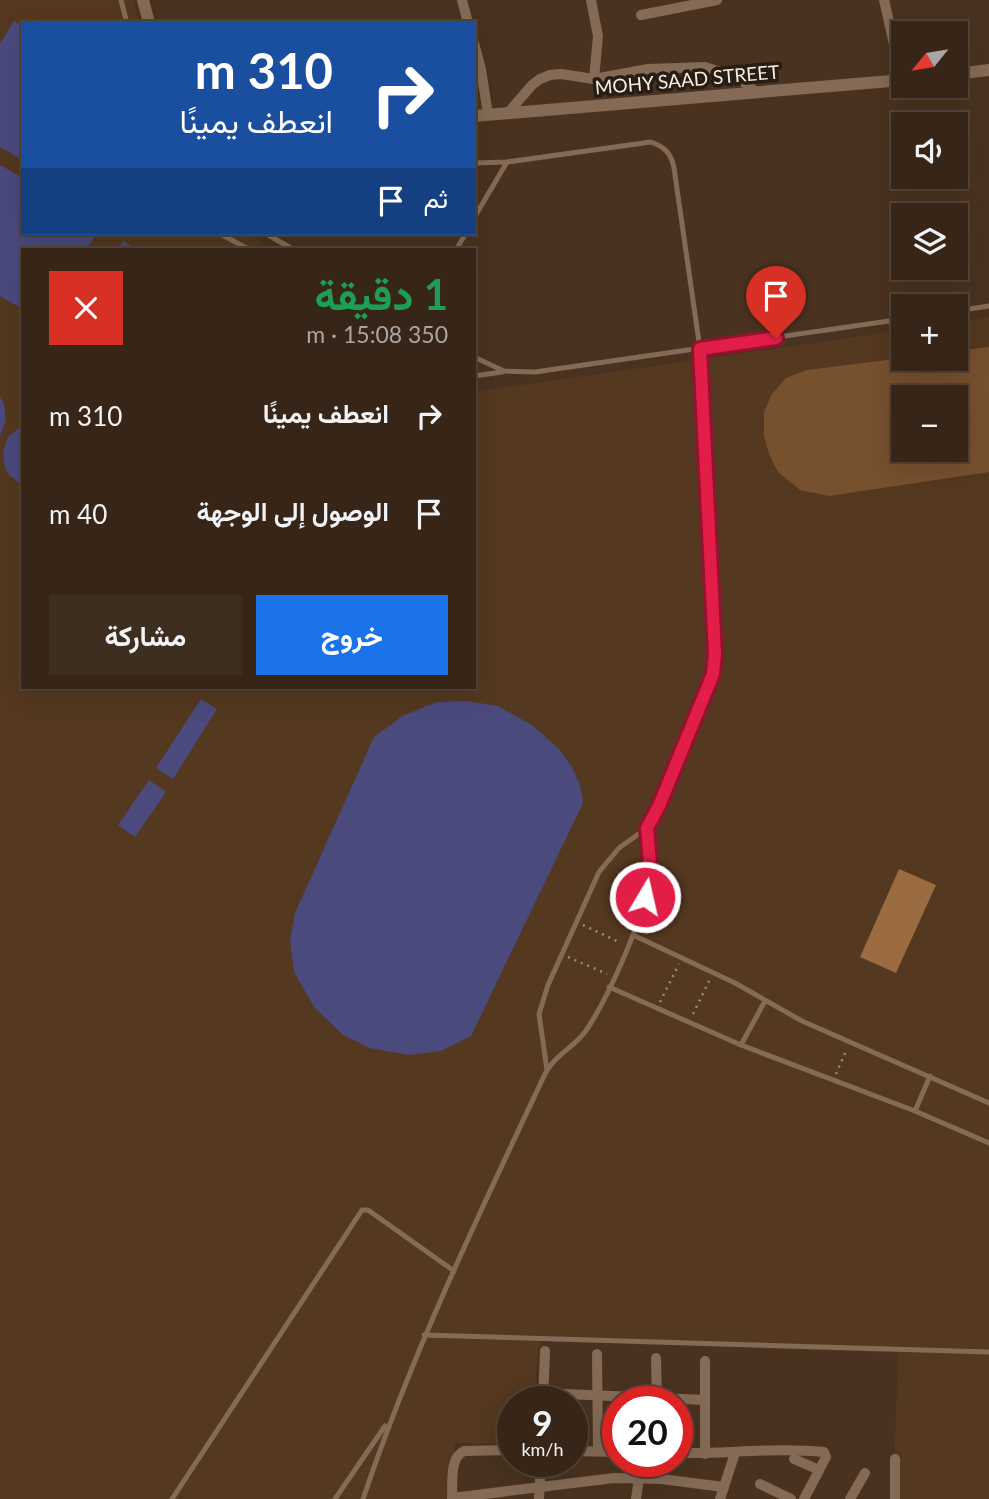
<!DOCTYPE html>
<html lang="ar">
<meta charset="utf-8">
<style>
:root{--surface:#372617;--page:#3e2e20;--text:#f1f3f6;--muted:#aaa5a1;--line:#514336;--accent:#1a73e8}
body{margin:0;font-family:Lato,Vazirmatn,sans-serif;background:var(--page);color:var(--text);direction:rtl;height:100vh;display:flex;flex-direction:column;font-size:26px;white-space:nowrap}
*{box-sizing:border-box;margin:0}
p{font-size:23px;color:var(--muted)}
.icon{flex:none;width:38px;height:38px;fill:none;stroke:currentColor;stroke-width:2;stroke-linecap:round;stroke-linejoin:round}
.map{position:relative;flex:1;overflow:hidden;direction:ltr}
.side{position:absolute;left:21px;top:248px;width:455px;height:441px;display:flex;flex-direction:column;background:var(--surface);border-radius:0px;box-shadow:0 7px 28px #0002,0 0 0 2px var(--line);direction:rtl}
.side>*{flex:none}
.top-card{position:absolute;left:21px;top:21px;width:455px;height:214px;border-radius:0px;box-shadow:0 7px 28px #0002,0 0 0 2px var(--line);direction:rtl;background:#1a4fa0;color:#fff;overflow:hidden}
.needle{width:46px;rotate:240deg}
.tools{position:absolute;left:891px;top:21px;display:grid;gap:14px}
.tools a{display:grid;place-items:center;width:77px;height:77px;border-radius:0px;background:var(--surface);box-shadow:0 7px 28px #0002,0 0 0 2px var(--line);font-size:35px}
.speed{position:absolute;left:497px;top:1386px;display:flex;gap:14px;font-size:35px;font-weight:700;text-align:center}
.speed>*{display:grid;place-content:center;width:91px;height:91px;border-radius:50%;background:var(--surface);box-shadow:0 7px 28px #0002,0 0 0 2px var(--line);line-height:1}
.speed small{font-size:18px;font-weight:400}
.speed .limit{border:10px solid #d22;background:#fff;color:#111}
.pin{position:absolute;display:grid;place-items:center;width:60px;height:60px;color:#fff;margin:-72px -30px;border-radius:50% 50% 50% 0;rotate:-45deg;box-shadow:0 0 7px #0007}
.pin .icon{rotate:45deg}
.me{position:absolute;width:77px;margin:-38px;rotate:9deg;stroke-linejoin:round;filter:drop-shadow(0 0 5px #0008)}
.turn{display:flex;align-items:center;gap:24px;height:147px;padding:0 28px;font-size:32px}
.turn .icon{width:91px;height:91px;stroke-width:2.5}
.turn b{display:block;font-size:49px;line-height:60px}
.then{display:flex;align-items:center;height:66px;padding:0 28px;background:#0003;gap:14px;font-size:26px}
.round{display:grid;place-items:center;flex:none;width:74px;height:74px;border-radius:0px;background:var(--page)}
.head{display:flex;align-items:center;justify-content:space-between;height:119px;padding:0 28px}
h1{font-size:42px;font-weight:700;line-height:52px;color:#1e9e55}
.action{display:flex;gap:14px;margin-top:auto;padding:14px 28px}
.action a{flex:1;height:80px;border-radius:0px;background:var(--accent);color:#fff;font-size:28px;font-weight:700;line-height:80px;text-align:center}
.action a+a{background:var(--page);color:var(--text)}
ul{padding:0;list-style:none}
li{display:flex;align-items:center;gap:21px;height:98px;padding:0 28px}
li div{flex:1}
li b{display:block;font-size:26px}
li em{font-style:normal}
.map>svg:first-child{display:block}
</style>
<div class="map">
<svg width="989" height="1499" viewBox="0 0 989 1499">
<rect width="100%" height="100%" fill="#49321f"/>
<path fill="#54381f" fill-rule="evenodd" d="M0 0H134L140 23H23V233H246L275 250H23V688H474V392L903 330V359H956V322L989 317V1499H893L898 1353 539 1341 534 1402H513V1444L455 1443 448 1499H0ZM903 397H956V450H903Z"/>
<path fill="#77502e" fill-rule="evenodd" d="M989 347V472L829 496 800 490 778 472 769 454 764 436V412L772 394 786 378 807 370 903 358 956 359V351ZM903 397H956V450H903Z"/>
<polygon fill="#9b6b42" points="899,869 936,885 896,973 860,957"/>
<g fill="#4a4a7d">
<polygon points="14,21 23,26 23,160 0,147 0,44"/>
<polygon points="0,165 23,178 23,233 97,233 86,250 23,250 23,309 0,296"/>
<polygon points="123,241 138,250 118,250"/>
<polygon points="0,397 4,404 6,420 0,436"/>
<polygon points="23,425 23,486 9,475 5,468 3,452 8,437"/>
<polygon points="201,699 217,709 173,779 156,768"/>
<polygon points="466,701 498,706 532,725 559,749 572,767 580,785 583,803 471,1036 441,1051 409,1055 370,1048 343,1035 314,1007 294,972 290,940 295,913 374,737 404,715 437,702"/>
<polygon points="149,780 166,792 135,837 118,825"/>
</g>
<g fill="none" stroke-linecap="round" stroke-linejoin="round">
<g stroke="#9d8a7a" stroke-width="2.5" stroke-dasharray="2 5" stroke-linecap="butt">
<polyline points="583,925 621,943"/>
<polyline points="568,957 607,974"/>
<polyline points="660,1002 679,964"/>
<polyline points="693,1014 710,979"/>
<polyline points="836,1074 846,1051"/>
</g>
<g stroke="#856b56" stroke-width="5">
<polyline points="121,0 127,23"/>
<path d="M474 163 507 162 651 142C665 147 671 153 674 168L700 349 715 654 713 674 658 806 647 828 619 848 599 872 548 985 539 1014 547 1070"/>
<polyline points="474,218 507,162"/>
<polyline points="219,233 250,250"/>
<polyline points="265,233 294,250"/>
<polyline points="456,250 466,233"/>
<polyline points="956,311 989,306"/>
<polyline points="474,357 504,371 535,372 903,319"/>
<polyline points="474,376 502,372"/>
<polyline points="633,935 735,983 802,1021 989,1103"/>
<polyline points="609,987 741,1045 915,1111 989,1143"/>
<polyline points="741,1045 765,1001"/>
<polyline points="915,1111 930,1076"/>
<polyline points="424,1335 989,1352"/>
<polyline points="172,1499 362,1210 368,1210 454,1271"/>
<polyline points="335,1499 385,1426"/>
<path d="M363 1499C412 1353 479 1214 545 1074 553 1057 574 1047 585 1032 608 999 645 916 650 876 652 861 648 843 647 828"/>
</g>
<g stroke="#856b56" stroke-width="10">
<polyline points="462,0 468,23"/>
<polyline points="591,0 598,36 594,79"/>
<polyline points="884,0 902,80"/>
<polyline points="641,15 717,0"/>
<polyline points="474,43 481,69 488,115"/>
<polyline points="508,113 532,85 540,79 550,75 561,74 594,79 648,69 705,67 739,78 757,93"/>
<polyline points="597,1354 598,1451"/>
<polyline points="656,1358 657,1402"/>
<polyline points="543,1393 705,1400"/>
<polyline points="543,1402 545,1351"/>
<polyline points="572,1451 618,1452"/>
<path d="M677 1453C726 1454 775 1447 824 1452L826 1457 804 1499"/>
<polyline points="705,1454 705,1361"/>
<polyline points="794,1459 819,1470"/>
<polyline points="895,1459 895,1499"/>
<polyline points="760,1484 791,1499"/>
<polyline points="452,1498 614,1478 661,1479 724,1487"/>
<path d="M452 1499C453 1484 449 1458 464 1451L513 1450"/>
<polyline points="539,1499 541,1461"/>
<polyline points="636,1499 639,1478"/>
<polyline points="720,1499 735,1453"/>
<polyline points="850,1499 865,1473"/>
</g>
<g stroke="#856b56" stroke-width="12">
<polyline points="143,0 149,23"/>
<polyline points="956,74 989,70"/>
<polyline points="474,116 903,80"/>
</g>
</g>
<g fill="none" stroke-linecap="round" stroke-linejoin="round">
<defs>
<polyline id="route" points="645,897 651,875 647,828 659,806 713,674 715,654 700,349 776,338"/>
</defs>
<use href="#route" stroke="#92132f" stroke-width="18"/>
<use href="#route" stroke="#e11d48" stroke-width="12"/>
</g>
<g text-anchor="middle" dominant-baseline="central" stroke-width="7" stroke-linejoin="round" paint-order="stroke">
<g font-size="19" fill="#fcede1" stroke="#271d14">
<text transform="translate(687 79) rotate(-5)">MOHY SAAD STREET</text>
</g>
</g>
</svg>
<div class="tools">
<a><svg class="needle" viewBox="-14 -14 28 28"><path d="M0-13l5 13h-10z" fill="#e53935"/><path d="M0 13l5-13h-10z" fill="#aaa5a1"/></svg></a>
<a><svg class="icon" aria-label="sound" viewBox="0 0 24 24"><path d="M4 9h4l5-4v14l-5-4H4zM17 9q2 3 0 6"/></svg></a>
<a><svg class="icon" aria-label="layers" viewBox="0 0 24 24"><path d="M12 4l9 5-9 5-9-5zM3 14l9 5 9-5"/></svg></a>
<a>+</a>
<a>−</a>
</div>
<div class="speed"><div>9<small>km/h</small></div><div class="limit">20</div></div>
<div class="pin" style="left:776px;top:338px;background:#d93025"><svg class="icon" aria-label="arrive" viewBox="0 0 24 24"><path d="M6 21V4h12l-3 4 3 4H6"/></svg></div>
<svg class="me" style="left:645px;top:897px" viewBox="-20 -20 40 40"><circle r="17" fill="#e11d48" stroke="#fff" stroke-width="3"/><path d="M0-11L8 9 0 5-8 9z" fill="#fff"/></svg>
<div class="top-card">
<div class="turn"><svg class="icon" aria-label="right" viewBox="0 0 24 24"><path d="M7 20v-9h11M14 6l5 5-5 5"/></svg><div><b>310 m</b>انعطف يمينًا</div></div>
<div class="then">ثم<svg class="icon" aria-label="arrive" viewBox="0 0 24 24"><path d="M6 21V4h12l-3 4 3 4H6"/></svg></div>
</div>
<section class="side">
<div class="head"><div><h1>1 دقيقة</h1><p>350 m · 15:08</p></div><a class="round" style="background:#d93025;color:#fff"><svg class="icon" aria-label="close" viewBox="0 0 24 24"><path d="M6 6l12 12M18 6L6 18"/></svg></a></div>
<ul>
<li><svg class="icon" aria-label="right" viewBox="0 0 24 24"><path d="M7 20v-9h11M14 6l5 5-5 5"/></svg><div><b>انعطف يمينًا</b></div><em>310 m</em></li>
<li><svg class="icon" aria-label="arrive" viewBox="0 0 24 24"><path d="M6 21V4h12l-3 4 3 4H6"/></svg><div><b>الوصول إلى الوجهة</b></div><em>40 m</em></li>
</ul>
<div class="action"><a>خروج</a><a>مشاركة</a></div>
</section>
</div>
